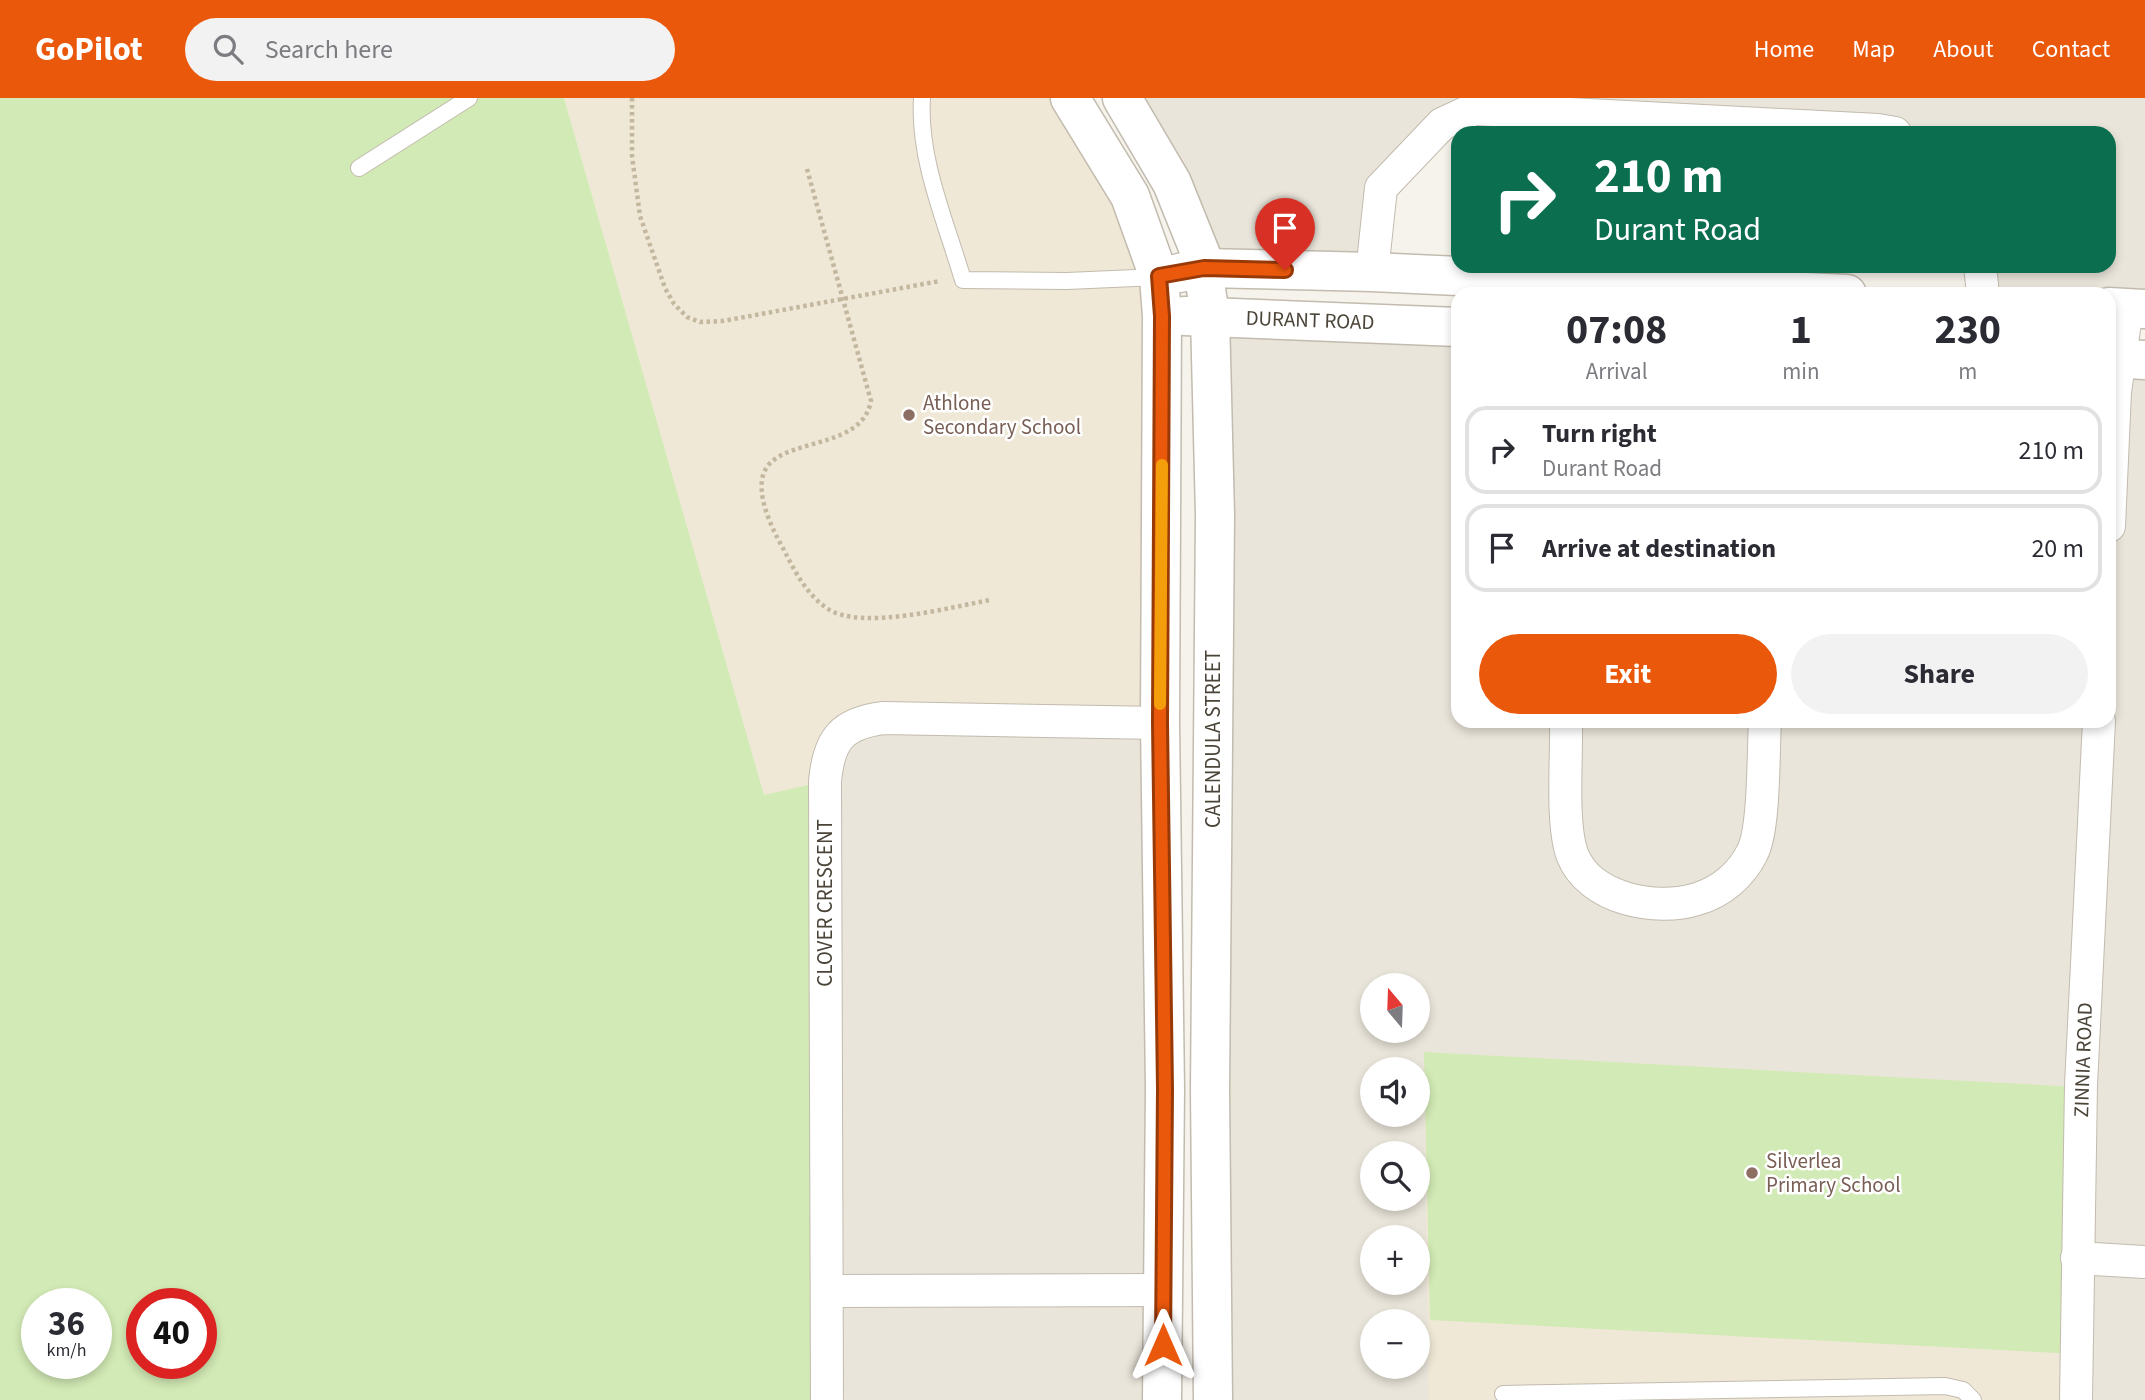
<!DOCTYPE html>
<meta charset="utf-8">
<style>
:root{--surface:#fff;--page:#f2f2f3;--text:#2b2b33;--muted:#7c7c81;--line:#e1e1e2;--accent:#ea580c}
body{margin:0;font-family:"Source Sans 3",sans-serif;background:var(--page);color:var(--text);height:100vh;display:flex;flex-direction:column;font-size:26px;white-space:nowrap}
*{box-sizing:border-box;margin:0}
p{font-size:23px;color:var(--muted)}
.icon{flex:none;width:38px;height:38px;fill:none;stroke:currentColor;stroke-width:2;stroke-linecap:round;stroke-linejoin:round}
.map{position:relative;flex:1;overflow:hidden}
.panel{position:absolute;left:1451px;top:189px;width:665px;height:441px;display:flex;flex-direction:column;background:var(--surface);border-radius:21px;box-shadow:0 4px 10px #0003}
.panel>*{flex:none}
.guide{position:absolute;left:1451px;top:28px;width:665px;height:147px;border-radius:21px;box-shadow:0 4px 10px #0003;background:#0b6e4f;color:#fff;overflow:hidden}
.needle{width:46px;rotate:341deg}
.controls{position:absolute;left:1360px;top:875px;display:grid;gap:14px}
.controls a{display:grid;place-items:center;width:70px;height:70px;border-radius:50%;background:var(--surface);box-shadow:0 4px 10px #0003;font-size:35px}
.speed{position:absolute;left:21px;top:1190px;display:flex;gap:14px;font-size:35px;font-weight:700;text-align:center}
.speed>*{display:grid;place-content:center;width:91px;height:91px;border-radius:50%;background:var(--surface);box-shadow:0 4px 10px #0003;line-height:1}
.speed small{font-size:18px;font-weight:400}
.speed .limit{border:10px solid #d22;background:#fff;color:#111}
.pin{position:absolute;display:grid;place-items:center;width:60px;height:60px;color:#fff;margin:-72px -30px;border-radius:50% 50% 50% 0;rotate:-45deg;box-shadow:0 0 7px #0007}
.pin .icon{rotate:45deg}
.me{position:absolute;width:77px;margin:-38px;rotate:0deg;stroke-linejoin:round;filter:drop-shadow(0 0 5px #0008)}
.turn{display:flex;align-items:center;gap:24px;height:147px;padding:0 28px;font-size:32px}
.turn .icon{width:91px;height:91px;stroke-width:2.5}
.turn b{display:block;font-size:49px;line-height:60px}
.eta{display:flex;justify-content:space-evenly;align-items:center;height:119px;text-align:center}
.eta b{font-size:42px;font-weight:700;line-height:49px}
.primary-button{display:flex;gap:14px;margin-top:auto;padding:14px 28px}
.primary-button a{flex:1;height:80px;border-radius:42px;background:var(--accent);color:#fff;font-size:28px;font-weight:700;line-height:80px;text-align:center}
.primary-button a+a{background:var(--page);color:var(--text)}
ul{padding:0;list-style:none}
li{display:flex;align-items:center;gap:21px;height:88px;margin:0 14px 10px;padding:0 14px;border:4px solid var(--line);border-radius:21px}
li div{flex:1}
li b{display:block;font-size:26px}
li em{font-style:normal}
header{display:flex;align-items:center;gap:42px;box-sizing:border-box;height:98px;padding:0 35px;background:var(--accent);color:#fff}
header strong{font-size:33px}
nav{display:flex;gap:38px;margin-inline-start:auto;font-size:24px}
.search{width:490px;height:63px;background:var(--page);display:flex;align-items:center;gap:18px;box-sizing:border-box;padding:0 24px;border-radius:38px;color:var(--muted);font-size:26px}
.map>svg:first-child{display:block}
</style>
<header>
<strong>GoPilot</strong>
<div class="search"><svg class="icon" aria-label="search" viewBox="0 0 24 24"><circle cx="10" cy="10" r="6"/><path d="M15 15l6 6"/></svg>Search here</div>
<nav><a>Home</a><a>Map</a><a>About</a><a>Contact</a></nav>
</header>
<div class="map">
<svg width="2145" height="1302" viewBox="0 0 2145 1302">
<rect width="100%" height="100%" fill="#f6f3ec"/>
<g fill="#eae5da" fill-rule="evenodd">
<polygon points="1122,0 2145,0 2145,211 2109,196 1983,196 1980,168 2109,168 2109,35 1895,35 1489,11 1394,74 1372,174 1204,170"/>
<path d="M1210 218 1458 229V623H2109V260L2145 262V1302H1213ZM1372 887H1418V933H1372ZM1372 971H1418V1017H1372ZM1372 1055H1418V1101H1372ZM1372 1139H1418V1185H1372ZM1372 1223H1418V1269H1372Z"/>
<polygon points="1160,625 1162,1302 827,1302 839,637"/>
</g>
<g fill="#efe8d6">
<polygon points="564,0 1070,0 1159,179 1160,625 863,622 825,683 764,698"/>
<polygon points="1424,954 2079,989 2077,1302 1429,1302"/>
</g>
<g fill="#d2eab5" fill-rule="evenodd">
<path d="M0 0H564L764 697 825 683 827 1302H0ZM37 1206H96V1265H37ZM142 1206H201V1265H142Z"/>
<polygon points="1424,954 2079,989 2077,1256 1430,1222"/>
</g>
<g fill="none" stroke-linecap="round" stroke-linejoin="round">
<defs>
<g id="service">
<path d="M922 0C918 61 946 124 963 182L1067 183 1158 179"/>
<polyline points="359,70 469,0"/>
<polyline points="1503,1296 1945,1288 1963,1292 1973,1302"/>
</g>
<g id="minor">
<polyline points="1980,168 1983,196"/>
<polyline points="1372,174 1381,90 1442,26 1474,11 1878,32 1895,35"/>
<polyline points="2109,428 2115,294 2127,210"/>
<path d="M1566 623C1567 659 1561 724 1572 756 1589 801 1656 814 1697 801 1721 794 1741 777 1752 755 1765 731 1763 653 1765 623"/>
<polyline points="2077,1160 2145,1164"/>
<polyline points="827,1193 1163,1192"/>
<path d="M827 1302 825 683C829 641 842 625 884 620L1160 625"/>
<polyline points="2076,1302 2081,987 2099,623"/>
</g>
<g id="tertiary">
<polyline points="1070,0 1130,98 1159,179 1162,218 1160,625 1165,991 1162,1302"/>
<polyline points="1122,0 1172,85 1201,157 1210,218 1215,417 1210,992 1213,1302"/>
<polyline points="1179,175 1204,170 1372,174 1847,196"/>
<polyline points="2109,209 2145,211"/>
<polyline points="1184,218 1458,229"/>
<polyline points="2109,260 2145,262"/>
</g>
</defs>
<use href="#service" stroke="#c2bbae" stroke-width="18"/>
<use href="#minor" stroke="#c2bbae" stroke-width="34"/>
<use href="#tertiary" stroke="#c2bbae" stroke-width="41"/>
<g stroke="#c4b79f" stroke-width="4.5" stroke-dasharray="3.5 3.5" stroke-linecap="butt">
<polyline points="632,0 632,58 640,118 665,190 674,206 687,219 700,224 723,223 940,183"/>
<path d="M807 71 871 303C861 357 768 336 762 382 759 404 773 433 784 452 795 474 807 497 828 511 862 533 951 509 990 502"/>
</g>
<use href="#service" stroke="#fff" stroke-width="16"/>
<use href="#minor" stroke="#fff" stroke-width="32"/>
<use href="#tertiary" stroke="#fff" stroke-width="38"/>
</g>
<g fill="none" stroke-linecap="round" stroke-linejoin="round">
<defs>
<polyline id="route" points="1163,1247 1165,991 1160,625 1162,218 1159,178 1204,170 1285,172"/>
</defs>
<use href="#route" stroke="#983908" stroke-width="18"/>
<use href="#route" stroke="#ea580c" stroke-width="12"/>
<polyline stroke="#f59e0b" stroke-width="12" points="1160,606 1162,367"/>
</g>
<g fill="#8d6e63" stroke="#fff" stroke-width="2.5">
<circle cx="909" cy="317" r="7"/>
<circle cx="1752" cy="1075" r="7"/>
</g>
<g text-anchor="middle" dominant-baseline="central" stroke-width="5" stroke-linejoin="round" paint-order="stroke">
<g font-size="21" fill="#4b4439" stroke="#fff">
<text transform="translate(1310 222) rotate(2)">DURANT ROAD</text>
<text transform="translate(1213 641) rotate(-90)">CALENDULA STREET</text>
<text transform="translate(825 805) rotate(-90)">CLOVER CRESCENT</text>
<text transform="translate(2083 962) rotate(-88)">ZINNIA ROAD</text>
</g>
<g font-size="21" fill="#785e54" stroke="#fff" text-anchor="start">
<text x="923" y="305">Athlone<tspan x="923" dy="24">Secondary School</tspan></text>
<text x="1766" y="1063">Silverlea<tspan x="1766" dy="24">Primary School</tspan></text>
</g>
</g>
</svg>
<div class="controls">
<a><svg class="needle" viewBox="-14 -14 28 28"><path d="M0-13l5 13h-10z" fill="#e53935"/><path d="M0 13l5-13h-10z" fill="#7c7c81"/></svg></a>
<a><svg class="icon" aria-label="sound" viewBox="0 0 24 24"><path d="M4 9h4l5-4v14l-5-4H4zM17 9q2 3 0 6"/></svg></a>
<a><svg class="icon" aria-label="search" viewBox="0 0 24 24"><circle cx="10" cy="10" r="6"/><path d="M15 15l6 6"/></svg></a>
<a>+</a>
<a>−</a>
</div>
<div class="speed"><div>36<small>km/h</small></div><div class="limit">40</div></div>
<div class="pin" style="left:1285px;top:172px;background:#d93025"><svg class="icon" aria-label="arrive" viewBox="0 0 24 24"><path d="M6 21V4h12l-3 4 3 4H6"/></svg></div>
<svg class="me" style="left:1163px;top:1247px" viewBox="-20 -20 40 40"><path d="M0-17L14 15 0 8-14 15z" fill="#ea580c" stroke="#fff" stroke-width="4"/></svg>
<div class="guide">
<div class="turn"><svg class="icon" aria-label="right" viewBox="0 0 24 24"><path d="M7 20v-9h11M14 6l5 5-5 5"/></svg><div><b>210 m</b>Durant Road</div></div>
</div>
<section class="panel">
<div class="eta">
<div><b>07:08</b><p>Arrival</p></div>
<div><b>1</b><p>min</p></div>
<div><b>230</b><p>m</p></div>
</div>
<ul>
<li><svg class="icon" aria-label="right" viewBox="0 0 24 24"><path d="M7 20v-9h11M14 6l5 5-5 5"/></svg><div><b>Turn right</b><p>Durant Road</p></div><em>210 m</em></li>
<li><svg class="icon" aria-label="arrive" viewBox="0 0 24 24"><path d="M6 21V4h12l-3 4 3 4H6"/></svg><div><b>Arrive at destination</b></div><em>20 m</em></li>
</ul>
<div class="primary-button"><a>Exit</a><a>Share</a></div>
</section>
</div>
